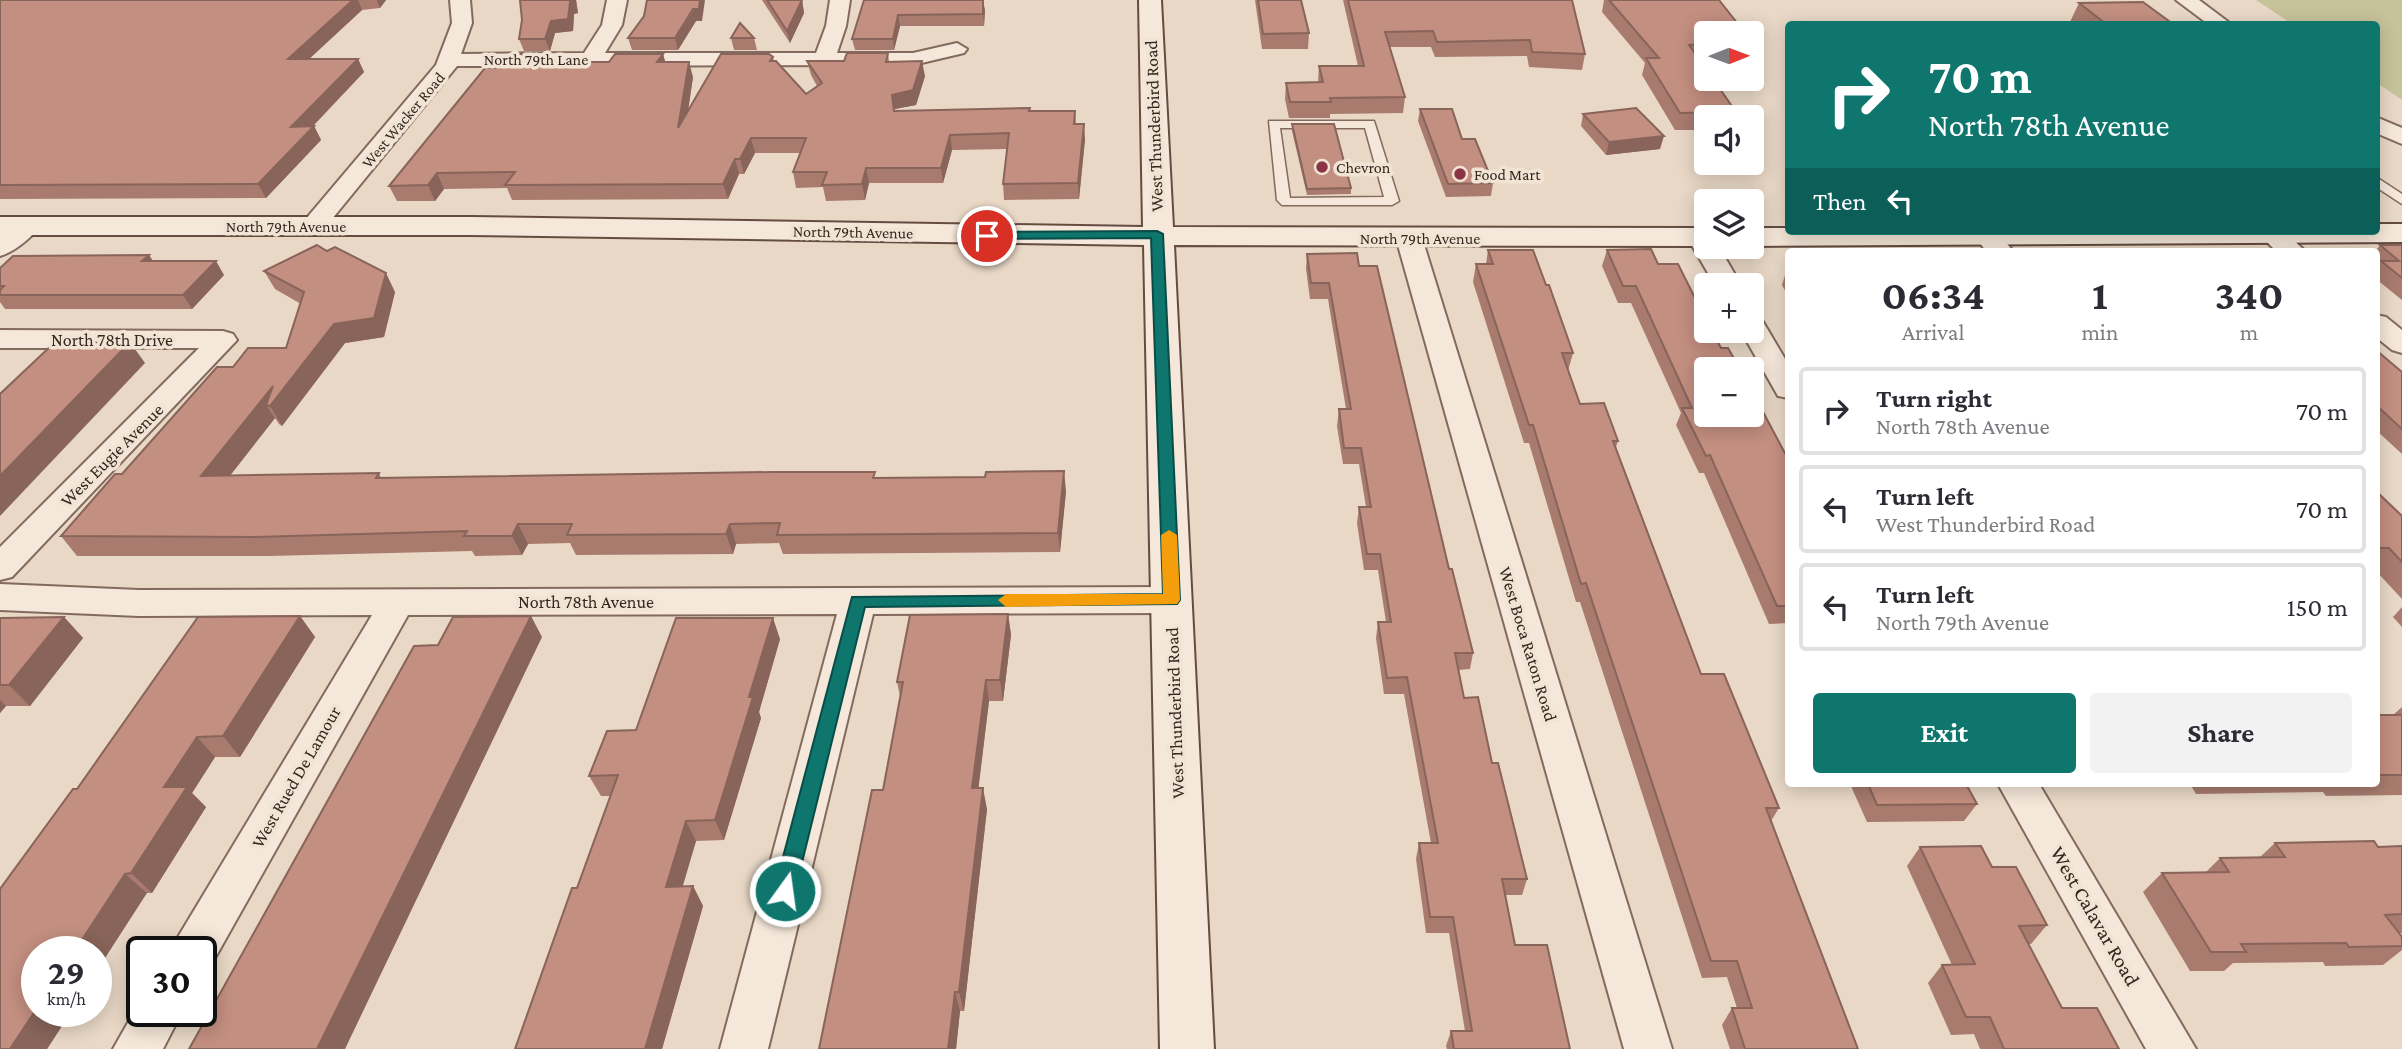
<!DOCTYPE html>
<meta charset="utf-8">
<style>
:root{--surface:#fff;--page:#f2f2f3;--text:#2b2b33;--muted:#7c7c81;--line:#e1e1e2;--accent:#0f766e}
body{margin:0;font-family:"Crimson Pro",serif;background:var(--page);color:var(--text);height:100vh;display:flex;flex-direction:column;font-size:26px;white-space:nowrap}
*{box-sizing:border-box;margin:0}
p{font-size:23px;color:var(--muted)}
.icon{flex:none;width:38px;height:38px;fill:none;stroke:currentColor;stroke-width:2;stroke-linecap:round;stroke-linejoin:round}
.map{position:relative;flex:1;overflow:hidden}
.side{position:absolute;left:1785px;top:248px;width:595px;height:539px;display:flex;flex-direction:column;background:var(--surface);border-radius:7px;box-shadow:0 4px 18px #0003}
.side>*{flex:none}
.hud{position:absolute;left:1785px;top:21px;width:595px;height:214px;border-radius:7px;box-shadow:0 4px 18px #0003;background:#0f766e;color:#fff;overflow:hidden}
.needle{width:46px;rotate:89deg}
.tools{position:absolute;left:1694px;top:21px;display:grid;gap:14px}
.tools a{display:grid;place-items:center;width:70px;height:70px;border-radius:7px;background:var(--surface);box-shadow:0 4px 18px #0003;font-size:35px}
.speed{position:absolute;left:21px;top:936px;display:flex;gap:14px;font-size:35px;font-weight:700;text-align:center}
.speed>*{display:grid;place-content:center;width:91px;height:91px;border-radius:50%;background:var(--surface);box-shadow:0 4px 18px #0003;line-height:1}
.speed small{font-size:18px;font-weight:400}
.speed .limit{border:4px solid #111;border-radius:10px;background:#fff;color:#111}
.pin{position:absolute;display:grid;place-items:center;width:60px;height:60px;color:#fff;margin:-30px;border:4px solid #fff;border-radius:50%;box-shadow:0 2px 7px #0007}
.me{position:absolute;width:77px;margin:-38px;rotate:14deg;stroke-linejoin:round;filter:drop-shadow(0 0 5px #0008)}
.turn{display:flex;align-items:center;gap:24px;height:147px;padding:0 28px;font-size:32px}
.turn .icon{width:91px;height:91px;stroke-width:2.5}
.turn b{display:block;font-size:49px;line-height:60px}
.then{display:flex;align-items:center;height:66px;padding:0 28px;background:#0003;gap:14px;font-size:26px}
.eta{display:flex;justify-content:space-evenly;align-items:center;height:119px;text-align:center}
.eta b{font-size:42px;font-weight:700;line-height:49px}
.cta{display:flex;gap:14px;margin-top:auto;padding:14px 28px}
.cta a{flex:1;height:80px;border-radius:7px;background:var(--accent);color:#fff;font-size:28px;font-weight:700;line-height:80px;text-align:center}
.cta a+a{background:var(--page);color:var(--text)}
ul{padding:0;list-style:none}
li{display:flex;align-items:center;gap:21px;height:88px;margin:0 14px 10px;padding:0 14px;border:4px solid var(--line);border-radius:7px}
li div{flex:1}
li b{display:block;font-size:26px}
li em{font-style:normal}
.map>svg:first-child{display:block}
</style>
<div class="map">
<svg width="2402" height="1049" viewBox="0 0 2402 1049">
<rect width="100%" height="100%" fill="#e9d8c6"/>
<polygon fill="#c6c39b" points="2256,0 2402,0 2402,100 2377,83 2376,24 2292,24"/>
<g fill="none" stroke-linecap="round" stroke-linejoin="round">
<defs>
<g id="lane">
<path d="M1269 121H1374L1399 201 1392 205H1282L1277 200ZM1280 128H1365L1384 197 1290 198Z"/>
<polygon points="2376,177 2402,194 2402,204 2376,187"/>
</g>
<g id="street">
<polygon points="450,0 470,0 472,23 461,54 584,53 602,25 607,0 627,0 622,25 605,53 816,53 826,26 830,0 850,0 846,26 837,53 913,53 957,43 967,49 964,53 913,65 457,66 323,230 305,230 301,225 305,220 436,65 452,23"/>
<polygon points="2176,0 2199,0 2231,24 2208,24"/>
<polygon points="2376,117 2402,128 2402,144 2376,133"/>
<path d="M27 218 36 221 40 226C31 238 14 252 0 256V235L18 221Z"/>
<polygon points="1700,229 1706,231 1706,247 1719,247 1741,285 1715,285 1687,237 1691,232"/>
<polygon points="1409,230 1418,233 1422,238 1672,1049 1624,1049 1396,238 1400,233"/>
<polygon points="1978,231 1996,231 2014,252 1987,252 1974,236"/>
<polygon points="2261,231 2284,231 2306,252 2277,252 2259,234"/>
<polygon points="2376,315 2386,317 2402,330 2402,353 2392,350 2376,337"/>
<polygon points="1752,318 1762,320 1788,364 1788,398 1778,396 1741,331 1752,331"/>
<polygon points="0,330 223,331 233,334 237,340 12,577 0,580 0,547 199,348 0,348"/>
<polygon points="0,584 139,590 1171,587 1183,591 1189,600 1183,609 1171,613 873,614 768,1049 720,1049 837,614 408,615 210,967 201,970 201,952 172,952 178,937 372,615 139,616 0,610"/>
<polygon points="1998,784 2039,784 2196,1049 2146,1049"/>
<polygon points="142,998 142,1012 182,1012 163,1049 113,1049"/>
</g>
<g id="secondary">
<polygon points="1139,0 1161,0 1173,227 1706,228 1706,246 1174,245 1214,1049 1160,1049 1144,245 470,235 0,235 0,217 470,217 1143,227"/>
<polygon points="2376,224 2402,224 2402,242 1752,246 1752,228 1788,228 1788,231 2376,231"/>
</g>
</defs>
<use href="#lane" stroke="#836a5e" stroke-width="3"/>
<use href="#street" stroke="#836a5e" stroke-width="4"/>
<use href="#secondary" stroke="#654c41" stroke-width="4"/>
<use href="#lane" fill="#f5e7d9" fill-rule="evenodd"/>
<use href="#street" fill="#f5e7d9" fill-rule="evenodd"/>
<use href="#secondary" fill="#f5e7d9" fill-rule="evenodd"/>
</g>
<g fill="#a87b6e">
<polygon points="0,0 386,0 380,8 362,10 309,59 358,59 364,72 312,126 314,126 321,140 266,198 0,199"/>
<polygon points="520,0 576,0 578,13 574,14 573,31 555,33 550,51 524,51 519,39 522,20"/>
<polygon points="762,0 802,0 804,13 790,43"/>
<polygon points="864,0 985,10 984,26 900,26 894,50 855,50 852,39"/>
<polygon points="1255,0 1301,0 1309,33 1308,49 1262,49"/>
<polygon points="1343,0 1572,0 1585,54 1582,70 1529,67 1527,56 1435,57 1431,47 1389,47 1405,97 1403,113 1330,114 1330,118 1289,118 1285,99 1286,83 1318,82 1319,66 1358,66"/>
<polygon points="1604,0 1719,0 1706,33 1706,61 1700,61 1736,112 1734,117 1706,117 1706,130 1675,130 1642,75 1645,63 1602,12"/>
<polygon points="2079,3 2173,24 2069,24"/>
<polygon points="644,16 702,21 696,21 678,50 632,50 628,38"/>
<polygon points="731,38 754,38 757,50 734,50"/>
<polygon points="888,53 889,62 925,76 916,105 895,109 895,111 1030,108 1030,111 1075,111 1076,124 1085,139 1079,199 1004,200 1003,184 1007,149 952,150 943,183 869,183 865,200 826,201 823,187 796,188 793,172 800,153 755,153 744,174 739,174 728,199 512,200 507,188 444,189 435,201 397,201 389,186 496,68 514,63 530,54 533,62 609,62 663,54 665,62 693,77 688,112 773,57 774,61 806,94 817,86 811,75 807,61 844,61"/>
<polygon points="1420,109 1462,139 1493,183 1491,196 1446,197 1418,121"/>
<polygon points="1583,114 1660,149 1606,155 1581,126"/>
<polygon points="1292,124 1351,188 1351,194 1307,195 1292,131"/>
<polygon points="2380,245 2402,245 2402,300 2376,279 2376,267 2378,265 2376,264 2376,252 2375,252"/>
<polygon points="1488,250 1546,285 1573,353 1568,371 1580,404 1618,441 1616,447 1701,674 1779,808 1771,821 1858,1049 1730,1049 1722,1025 1732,1008 1737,1008 1727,977 1702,978 1580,602 1576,602 1529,443 1524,443 1473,282 1476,264 1486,264"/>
<polygon points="1607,250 1658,264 1721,348 1788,459 1788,623 1769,624 1704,473 1699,473 1676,425 1681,413 1631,303 1618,303 1602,266"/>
<polygon points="1307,254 1359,266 1473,653 1470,669 1458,670 1464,698 1492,763 1527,879 1522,895 1505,895 1515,945 1570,1049 1447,1049 1446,1046 1451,1031 1465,1031 1449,933 1426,933 1416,859 1419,843 1431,843 1404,694 1384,694 1376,638 1378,622 1386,622 1378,570 1364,570 1357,523 1359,507 1366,507 1359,464 1343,464 1337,426 1339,409 1346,409 1328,299 1310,299 1306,269"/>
<polygon points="149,255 153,261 224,275 192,309 5,309 0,302 0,268"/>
<polygon points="1788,266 1788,296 1782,285"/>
<polygon points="264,271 395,292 384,337 345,343 282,426 279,424 275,418 230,475 379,473 381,478 876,478 1066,491 1060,552 783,554 779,543 736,544 733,554 576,555 570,543 528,544 522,555 475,556 472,551 268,556 77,556 61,536 122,474 233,367 286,348 301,304 275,289"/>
<polygon points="2376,350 2402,372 2402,454 2376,430"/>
<polygon points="2376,491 2402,516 2402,599 2376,571"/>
<polygon points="2402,607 2402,627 2393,617"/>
<polygon points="1008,614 1011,635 1003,701 989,701 978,788 987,809 964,1011 960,1011 956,1049 819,1049 883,790 900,696 897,682"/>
<polygon points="300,616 315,637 240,757 215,757 192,793 206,807 152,893 147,893 37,1012 71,1012 47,1049 0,1049 77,789"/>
<polygon points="64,617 83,638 30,706 6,706 0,713 0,618"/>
<polygon points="780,639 759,712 761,718 724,840 696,841 682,886 693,886 703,906 662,1049 515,1049 577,888 611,796 601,796 589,776 636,730"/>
<polygon points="2402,707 2402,795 2326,796 2323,792 2196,794 2190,784 2376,784 2376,715 2393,715"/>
<polygon points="1850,784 1966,784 1977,804 1964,821 1867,822"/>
<polygon points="2275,843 2378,847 2402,846 2402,933 2399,933 2402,937 2402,950 2383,965 2325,966 2323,962 2233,963 2224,971 2190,971 2143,892 2162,873 2206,872 2220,858 2260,857"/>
<polygon points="1920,847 1992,867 2047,925 2031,944 2028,944 2062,1008 2119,1049 1980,1049 1974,1034 1951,1035 1928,983 1942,965 1952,965 1907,866"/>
</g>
<g fill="#88645a">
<polygon points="353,0 358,0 362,10 295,72 288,59"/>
<polygon points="377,0 386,0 380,8"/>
<polygon points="574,0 576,0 578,13 574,14 573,31 555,33 550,51 545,39 551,21 570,2"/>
<polygon points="700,0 705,0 702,21 696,21 678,50 675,38"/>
<polygon points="802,0 804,13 790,43 787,31"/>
<polygon points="983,0 985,10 984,26 983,14"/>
<polygon points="898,15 900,26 894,50 893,39"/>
<polygon points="530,54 536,68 524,62"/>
<polygon points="663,54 667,68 657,62"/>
<polygon points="358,59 364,72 299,141 291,127"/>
<polygon points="922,61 925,76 916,105 895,109 896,126 892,95"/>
<polygon points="689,62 693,77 683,143 678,128"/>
<polygon points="1084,124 1085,139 1079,199 1078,183"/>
<polygon points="314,126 321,140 266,198 258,184"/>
<polygon points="950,135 952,150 943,183 941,168"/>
<polygon points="1664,136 1660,149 1606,155 1609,142"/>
<polygon points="751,138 755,153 744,174 740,159"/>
<polygon points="735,159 739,174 728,199 723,184"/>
<polygon points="866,168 869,183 865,200 862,184"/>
<polygon points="437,173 444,189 435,201 428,185"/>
<polygon points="149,255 157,268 142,261"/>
<polygon points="216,261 224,275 192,309 183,295"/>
<polygon points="386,273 395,292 384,337 345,343 282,426 270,406 266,405 275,418 215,495 201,476 273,386"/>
<polygon points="130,342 145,363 0,516 0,476"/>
<polygon points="1064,471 1066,491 1060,552 1058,533"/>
<polygon points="518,524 528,544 522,555 512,536"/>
<polygon points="730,524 736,544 733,554 726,534"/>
<polygon points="1008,614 1011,635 1003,701 1000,680"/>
<polygon points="300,616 315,637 240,757 223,736"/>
<polygon points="531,616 542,637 345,1049 317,1049"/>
<polygon points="64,617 83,638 30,706 9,685"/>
<polygon points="773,618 780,639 759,712 761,718 724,840 715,820 749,697"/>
<polygon points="986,680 989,701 976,809 972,788"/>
<polygon points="0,700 6,706 0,713"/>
<polygon points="197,737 215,757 192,793 206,807 152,893 131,873 164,787"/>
<polygon points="983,788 987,809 964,1011 959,992"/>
<polygon points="686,821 696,841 677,906 666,887"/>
<polygon points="125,874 147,893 96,972 96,952 74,952"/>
<polygon points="693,886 703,906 662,1049 645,1049"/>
<polygon points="955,992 960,1011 956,1049 948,1049"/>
<polygon points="37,1008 37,1012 71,1012 47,1049 10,1049"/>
</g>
<g fill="#c38f80" stroke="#88645a" stroke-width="2">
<polygon points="0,0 353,0 288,59 358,59 291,127 314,126 258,184 0,185"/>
<polygon points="520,0 574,0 574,2 570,2 568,19 551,21 545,39 519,39 522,20"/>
<polygon points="647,0 700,0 699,9 693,9 675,38 628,38 644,16"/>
<polygon points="767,0 802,0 787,31"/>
<polygon points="864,0 983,0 983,14 898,15 893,39 852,39"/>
<polygon points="1258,0 1301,0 1309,33 1263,34"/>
<polygon points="1348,0 1572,0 1585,54 1532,52 1530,40 1437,42 1433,31 1385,32 1405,97 1330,98 1331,102 1290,102 1286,83 1323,82 1319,66 1364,66"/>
<polygon points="1609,0 1719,0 1745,33 1706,33 1706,44 1689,45 1706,69 1706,79 1713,79 1736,112 1680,113 1646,58 1659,58"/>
<polygon points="2143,2 2173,24 2106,24 2079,3"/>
<polygon points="740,23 754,38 731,38"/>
<polygon points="847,53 888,53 886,62 922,61 913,90 892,95 894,111 1030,108 1029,111 1075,111 1074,124 1084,124 1078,183 1003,184 1009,133 950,135 941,168 866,168 862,184 822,185 827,172 793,172 806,138 751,138 740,159 735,159 723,184 505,185 515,172 437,173 428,185 389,186 485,68 496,68 501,63 514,63 515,54 530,54 524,62 609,62 615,54 663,54 657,62 689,62 678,128 721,54 769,54 773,57 770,61 776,61 806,94 822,83 807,61 844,61"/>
<polygon points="1636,108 1664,136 1609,142 1583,114"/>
<polygon points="1420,109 1452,109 1462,139 1475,139 1493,183 1448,184"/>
<polygon points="1292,124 1334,124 1351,188 1307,189"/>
<polygon points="317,245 327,251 335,247 386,273 374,318 334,324 270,406 266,405 273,386 201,476 379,473 376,478 772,472 875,472 873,478 985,477 986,472 1064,471 1058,533 777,535 780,523 730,524 726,534 567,535 572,524 518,524 512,536 464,536 467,531 255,537 61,536 115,474 122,474 217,367 233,367 248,348 286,348 304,292 264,271"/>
<polygon points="2380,245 2402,245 2402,278 2381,261 2399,261"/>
<polygon points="1651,249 1658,264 1678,264 1706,320 1706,331 1712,331 1721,348 1728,348 1740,369 1706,369 1706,415 1752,415 1752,391 1788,459 1788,606 1777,606 1710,455 1706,456 1682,408 1692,408 1636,286 1623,286 1607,250"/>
<polygon points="1488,250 1533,250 1546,285 1549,285 1573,353 1562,353 1580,404 1604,403 1618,441 1613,441 1701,674 1724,674 1779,808 1766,808 1858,1049 1745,1049 1732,1008 1752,1008 1737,961 1711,961 1586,583 1581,584 1533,425 1529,425 1476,264 1493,264"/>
<polygon points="2193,250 2245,250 2247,252 2195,252"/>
<polygon points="2078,251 2127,251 2128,252 2079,252"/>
<polygon points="1357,253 1359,266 1377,266 1449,569 1452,569 1473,653 1455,653 1464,698 1478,697 1492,763 1498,763 1527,879 1502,879 1515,945 1547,945 1570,1049 1454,1049 1451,1031 1472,1031 1453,917 1430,917 1419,843 1438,843 1407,677 1387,678 1378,622 1391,622 1380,554 1367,554 1359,507 1371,507 1361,448 1344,448 1339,409 1351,409 1329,283 1311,283 1307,254"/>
<polygon points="149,255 142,261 216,261 183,295 0,295 0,290 4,286 0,286 0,268 13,256"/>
<polygon points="130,342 0,476 0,394 54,343"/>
<polygon points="2376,350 2402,372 2402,429 2376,405"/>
<polygon points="2376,491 2402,516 2402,562 2389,548 2376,548"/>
<polygon points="1008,614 1000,680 986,680 972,788 983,788 959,992 955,992 948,1049 819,1049 872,790 883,790 903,682 897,682 910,615"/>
<polygon points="300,616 223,736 197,737 164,787 187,787 131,873 125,874 74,952 37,952 37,1008 10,1049 0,1049 0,889 73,789 77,789 198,617"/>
<polygon points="531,616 317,1049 189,1049 414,646 438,645 453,617"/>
<polygon points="64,617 9,685 0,685 0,618"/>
<polygon points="676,618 773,618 749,697 753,697 715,820 686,821 666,887 693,886 645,1049 515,1049 572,888 577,888 618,775 589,776 607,731 636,730"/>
<rect x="2376" y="715" width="26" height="60"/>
<polygon points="1868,784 1966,784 1977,804 1877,805"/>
<polygon points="2374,841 2378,847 2402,846 2402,914 2385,915 2402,937 2402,946 2349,947 2346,943 2241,944 2246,952 2211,952 2162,873 2229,872 2220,858 2285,857 2275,843"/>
<polygon points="1981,846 1992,867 2016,867 2047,925 2019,926 2062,1008 2097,1008 2119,1049 2004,1049 1990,1017 1966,1017 1942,965 1975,964 1920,847"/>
</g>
<polygon fill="#0f766e" stroke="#0a4d48" stroke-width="2" points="1157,231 1163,234 1180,600 1177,604 865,607 795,891 792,897 785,900 777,897 774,891 852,597 1163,594 1151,238 987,239 981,236 987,232"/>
<polygon fill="#f59e0b" points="1169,530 1177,535 1180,600 1177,604 1006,607 998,600 1006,594 1163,594 1161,535"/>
<g fill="#8b3446" stroke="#f2e4d5" stroke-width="2.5">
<circle cx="1322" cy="167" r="7"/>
<circle cx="1460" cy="174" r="7"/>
</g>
<g text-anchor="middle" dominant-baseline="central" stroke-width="7" stroke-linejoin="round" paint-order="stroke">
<g font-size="16" fill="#352620" stroke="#f2e4d5">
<text x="536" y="59">North 79th Lane</text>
<text transform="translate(403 120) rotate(-50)">West Wacker Road</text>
<text x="286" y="226">North 79th Avenue</text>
<text transform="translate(853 232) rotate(1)">North 79th Avenue</text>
<text x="1420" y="238">North 79th Avenue</text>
</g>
<g font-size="16" fill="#352620" stroke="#f2e4d5" text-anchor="start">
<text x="1336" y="167">Chevron</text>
<text x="1474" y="174">Food Mart</text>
</g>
<g font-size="18" fill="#352620" stroke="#f2e4d5">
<text transform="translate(1154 126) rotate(-92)">West Thunderbird Road</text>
<text x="112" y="340">North 78th Drive</text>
<text transform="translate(112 455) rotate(-45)">West Eugie Avenue</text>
<text x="586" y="602">North 78th Avenue</text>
<text transform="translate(1528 644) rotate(73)">West Boca Raton Road</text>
<text transform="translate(1175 713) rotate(-92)">West Thunderbird Road</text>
<text transform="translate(296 777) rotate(-60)">West Rued De Lamour</text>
</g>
<g font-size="21" fill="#352620" stroke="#f2e4d5">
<text transform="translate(2095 916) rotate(60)">West Calavar Road</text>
</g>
</g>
</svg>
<div class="tools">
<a><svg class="needle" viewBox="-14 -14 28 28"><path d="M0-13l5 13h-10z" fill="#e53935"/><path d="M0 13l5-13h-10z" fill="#7c7c81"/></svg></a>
<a><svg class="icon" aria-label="sound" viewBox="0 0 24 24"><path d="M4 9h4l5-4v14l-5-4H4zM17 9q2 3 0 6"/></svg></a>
<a><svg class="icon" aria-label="layers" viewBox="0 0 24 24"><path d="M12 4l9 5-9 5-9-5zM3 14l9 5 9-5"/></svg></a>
<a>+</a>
<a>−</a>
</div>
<div class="speed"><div>29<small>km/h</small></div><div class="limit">30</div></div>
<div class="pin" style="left:987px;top:236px;background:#d93025"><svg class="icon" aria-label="arrive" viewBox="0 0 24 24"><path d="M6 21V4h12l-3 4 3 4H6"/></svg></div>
<svg class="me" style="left:785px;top:891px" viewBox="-20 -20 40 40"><circle r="17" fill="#0f766e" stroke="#fff" stroke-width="3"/><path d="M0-11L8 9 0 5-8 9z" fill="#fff"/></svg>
<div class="hud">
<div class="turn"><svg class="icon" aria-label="right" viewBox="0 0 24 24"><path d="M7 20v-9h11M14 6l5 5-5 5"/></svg><div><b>70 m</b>North 78th Avenue</div></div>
<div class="then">Then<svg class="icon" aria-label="left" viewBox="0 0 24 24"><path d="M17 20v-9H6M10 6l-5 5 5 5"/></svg></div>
</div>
<section class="side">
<div class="eta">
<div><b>06:34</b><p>Arrival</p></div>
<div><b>1</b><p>min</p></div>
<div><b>340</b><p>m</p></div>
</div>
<ul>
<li><svg class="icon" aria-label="right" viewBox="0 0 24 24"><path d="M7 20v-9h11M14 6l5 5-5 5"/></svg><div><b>Turn right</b><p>North 78th Avenue</p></div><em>70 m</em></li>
<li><svg class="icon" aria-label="left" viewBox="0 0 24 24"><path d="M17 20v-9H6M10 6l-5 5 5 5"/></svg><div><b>Turn left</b><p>West Thunderbird Road</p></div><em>70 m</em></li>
<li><svg class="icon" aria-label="left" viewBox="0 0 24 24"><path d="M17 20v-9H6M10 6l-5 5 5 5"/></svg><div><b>Turn left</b><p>North 79th Avenue</p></div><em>150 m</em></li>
</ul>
<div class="cta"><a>Exit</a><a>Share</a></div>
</section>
</div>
